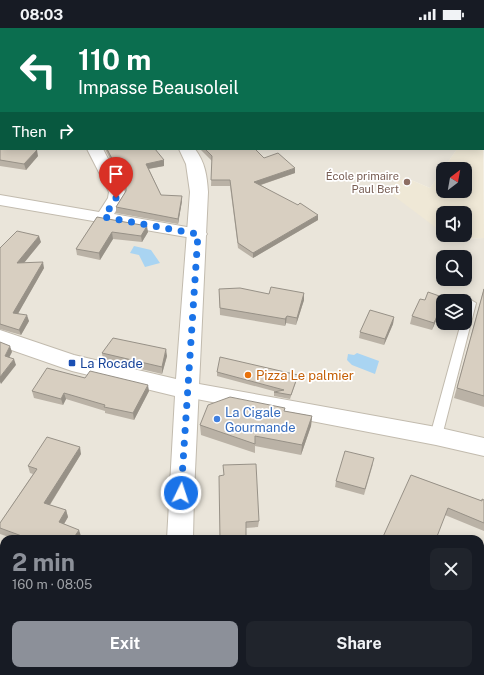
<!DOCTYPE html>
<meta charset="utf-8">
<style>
:root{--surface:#171b24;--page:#20242c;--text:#f1f3f6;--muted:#9ea1a6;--accent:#8c9099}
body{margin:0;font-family:"Public Sans",sans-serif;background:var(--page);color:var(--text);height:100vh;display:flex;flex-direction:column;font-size:15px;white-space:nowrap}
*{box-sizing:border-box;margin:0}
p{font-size:13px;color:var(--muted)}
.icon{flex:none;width:22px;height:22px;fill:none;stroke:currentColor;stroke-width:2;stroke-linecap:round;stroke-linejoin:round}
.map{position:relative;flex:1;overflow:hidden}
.panel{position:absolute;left:0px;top:507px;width:484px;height:140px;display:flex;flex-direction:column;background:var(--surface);border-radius:12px 12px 0 0;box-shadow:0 2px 10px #0003}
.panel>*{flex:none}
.hud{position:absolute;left:0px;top:0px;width:484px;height:122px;box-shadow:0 2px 10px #0003;background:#0b6e4f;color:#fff;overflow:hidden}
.needle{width:26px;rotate:31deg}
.fabs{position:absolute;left:436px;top:134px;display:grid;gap:8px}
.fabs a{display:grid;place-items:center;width:36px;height:36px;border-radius:8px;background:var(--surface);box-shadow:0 2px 10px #0003;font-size:20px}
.pin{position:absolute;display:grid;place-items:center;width:34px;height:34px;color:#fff;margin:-41px -17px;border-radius:50% 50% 50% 0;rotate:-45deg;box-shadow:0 0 4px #0007}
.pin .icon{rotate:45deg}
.me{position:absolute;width:44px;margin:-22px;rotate:4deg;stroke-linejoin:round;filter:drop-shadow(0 0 3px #0008)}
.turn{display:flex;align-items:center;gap:14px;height:84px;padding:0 12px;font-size:18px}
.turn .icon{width:52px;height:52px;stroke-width:2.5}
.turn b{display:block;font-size:28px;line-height:34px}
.then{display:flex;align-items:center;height:38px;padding:0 12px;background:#0003;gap:8px;font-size:15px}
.round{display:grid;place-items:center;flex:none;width:42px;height:42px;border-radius:8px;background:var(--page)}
.summary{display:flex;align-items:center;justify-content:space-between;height:68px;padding:0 12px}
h1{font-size:24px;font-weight:700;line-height:30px;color:var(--accent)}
.primary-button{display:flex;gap:8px;margin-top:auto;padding:8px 12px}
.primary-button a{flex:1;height:46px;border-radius:8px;background:var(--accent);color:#fff;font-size:16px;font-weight:700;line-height:46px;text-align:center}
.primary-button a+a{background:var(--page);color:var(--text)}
.status{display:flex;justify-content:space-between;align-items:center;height:28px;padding:0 20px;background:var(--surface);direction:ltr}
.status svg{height:11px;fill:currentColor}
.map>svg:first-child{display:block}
</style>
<div class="status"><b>08:03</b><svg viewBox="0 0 49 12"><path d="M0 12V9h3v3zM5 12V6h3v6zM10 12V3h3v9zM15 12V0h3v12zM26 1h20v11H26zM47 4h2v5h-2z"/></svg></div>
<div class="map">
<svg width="484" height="647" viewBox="0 0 484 647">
<rect width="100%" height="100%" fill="#f6f3ec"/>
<path fill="#eae5da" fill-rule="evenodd" d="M0 0H484L483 63V1H1V121H457L430 160 404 149 443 205V207H446L452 211 484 210V647H0ZM443 229H465V251H443ZM443 273H465V295H443ZM4 511H480V643H4Z"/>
<polygon fill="#efe8d6" points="483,94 484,210 452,211 446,207 465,207 465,185 443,185 443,205 386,162 404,149 430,160 443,141 443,163 465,163 465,141 443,141 457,121 483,121"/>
<g fill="#a9d4f2">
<polygon points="134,218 151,222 160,235 145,239 139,227 130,225"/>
<polygon points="357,325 379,333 375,346 352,337 347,332 348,326 354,327"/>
</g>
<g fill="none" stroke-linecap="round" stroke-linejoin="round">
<defs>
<polygon id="service" points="471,272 476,275 442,408 440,411 436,412 432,411 430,408 461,295 465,295 466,275"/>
<g id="minor">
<polygon points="87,121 103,121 125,164 124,170 114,186 198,201 204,202 207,206 204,210 198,211 0,177 0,167 99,184 108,170 109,164"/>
<polygon points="188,354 436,399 484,410 484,428 436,417 181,368 178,362 181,356"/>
<polygon points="0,574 4,576 4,638 0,640"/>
</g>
<g id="tertiary">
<polygon points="64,0 78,0 63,1"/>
<rect x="135" y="0" width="14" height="1"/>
<rect x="0" y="32" width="1" height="8"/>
<path d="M179 121H195C205 134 207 148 208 164L194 465 193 511H167L175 368 72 343 0 318V302L74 327 176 351 190 164 186 136Z"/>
<rect x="178" y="643" width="30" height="4"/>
</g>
</defs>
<use href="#service" stroke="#c2bbae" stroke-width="2"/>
<use href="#minor" stroke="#c2bbae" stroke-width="2"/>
<use href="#tertiary" stroke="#c2bbae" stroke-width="2"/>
<use href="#service" fill="#fff" fill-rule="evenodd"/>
<use href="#minor" fill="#fff" fill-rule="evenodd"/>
<use href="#tertiary" fill="#fff" fill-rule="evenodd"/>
</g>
<g fill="#bab2a6">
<polygon points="339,0 484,0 484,10 483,9 483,1 339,1"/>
<polygon points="483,12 484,12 484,71 483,67"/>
<polygon points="0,115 38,128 26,142 0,138"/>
<polygon points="105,121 155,121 164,138 149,141 161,167 182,173 178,196 116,185 116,179 126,163"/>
<polygon points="200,121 255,121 264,130 295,145 261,157 318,192 253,230 238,220 230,158 211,158 212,133"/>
<polygon points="97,189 148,204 142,214 113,211 100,232 77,227 76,221"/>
<polygon points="41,214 24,235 44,240 18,285 29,293 21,307 0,301 0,220"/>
<polygon points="484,260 484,379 454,370"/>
<polygon points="219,261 269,266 304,265 304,272 296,297 286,295 285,298 220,287"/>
<polygon points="445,270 432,302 410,296 412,288 425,272"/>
<polygon points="394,289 393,296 384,317 359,310 360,304"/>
<polygon points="102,325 167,328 162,346 103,332"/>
<polygon points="217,344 297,351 290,371 274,368 274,364 277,364 217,348"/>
<polygon points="85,350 149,363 134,392 105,385 105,383 66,371 63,377 34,370 32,363"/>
<polygon points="284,383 312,388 311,398 301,427 255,418 255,425 201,407 200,397"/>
<polygon points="81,426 50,477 66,482 68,489 64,496 81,508 79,511 15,511 0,506 0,495 33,446 30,445 28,438"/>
<polygon points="373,436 364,467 335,459 336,453"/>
<polygon points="411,447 482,473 484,472 484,503 445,487"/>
<polygon points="219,448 259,493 258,499 246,500"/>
</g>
<g fill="#979187">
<polygon points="1,73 1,80 0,81 0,74"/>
<polygon points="37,122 38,128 26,142 24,136"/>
<polygon points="164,132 164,138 147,141 146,136"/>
<polygon points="295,140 295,145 254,159 254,154"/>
<polygon points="182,168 182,173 178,196 178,191"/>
<polygon points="318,187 318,192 253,230 253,225"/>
<polygon points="147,198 148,204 142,214 141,208"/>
<polygon points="112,204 113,211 100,232 99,225"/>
<polygon points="39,208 41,214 19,241 17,235"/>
<polygon points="43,234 44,240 15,291 13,285"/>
<polygon points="304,265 304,272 296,297 297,290"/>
<polygon points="443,274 443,277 432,302 434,295"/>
<polygon points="27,287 29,293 21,307 19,302"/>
<polygon points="287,288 286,295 285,298 285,291"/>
<polygon points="394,289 393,296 384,317 385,311"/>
<polygon points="10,318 12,324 7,334 5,328"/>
<polygon points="166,321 167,328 162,346 162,339"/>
<polygon points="14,331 16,337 1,356 0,354 0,349"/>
<polygon points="148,357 149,363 134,392 133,385"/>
<polygon points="64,365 66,371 63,377 61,371"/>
<polygon points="312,388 311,398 301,427 302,417"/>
<polygon points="80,419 81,426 47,481 44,475"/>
<polygon points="66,482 68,489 61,501 59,494"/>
<polygon points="79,502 81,508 79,511 73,511"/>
</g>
<g fill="#d8cfc1" stroke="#979187">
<polygon points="190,0 255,0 256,1 191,1"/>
<polygon points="343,0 484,0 484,3 483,3 483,11 483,1 344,1"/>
<polygon points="0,4 1,4 1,24 0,23"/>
<polygon points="483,12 484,12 484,41 483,41 484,46 484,58 483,55"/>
<polygon points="0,115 1,115 1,121 33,121 37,122 24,136 0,132"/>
<polygon points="107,121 155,121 164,132 146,136 161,167 182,168 178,191 116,179 126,163 126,158"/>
<polygon points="205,121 255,121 264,130 278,125 295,140 254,154 298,177 300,175 318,187 253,225 238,215 230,152 211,152 212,128"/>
<polygon points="97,189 147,198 141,208 112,204 99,225 76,221"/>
<polygon points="17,203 39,208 17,235 43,234 13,285 27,287 19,302 0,296 0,220"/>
<polygon points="271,259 304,265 297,290 287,288 285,291 220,280 219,261 240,260 269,266"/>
<polygon points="484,261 484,368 457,360"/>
<polygon points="428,264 445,270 444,273 443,273 443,274 434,295 412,288 420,271 425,272"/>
<polygon points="370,282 394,289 385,311 360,304"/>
<polygon points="113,310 166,321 162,339 102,325"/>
<polygon points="0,314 10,318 5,328 14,331 0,349"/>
<polygon points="220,329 298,347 291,367 274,364 284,362 217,344"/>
<polygon points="47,340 85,350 90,343 148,357 133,385 104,379 105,377 64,365 61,371 32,363"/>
<polygon points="230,369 285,380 284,383 312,388 302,417 255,408 255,416 200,397 208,377"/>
<polygon points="47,409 80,419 44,475 66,482 59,494 79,502 73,511 30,511 0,500 0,495 37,441 28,438"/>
<polygon points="345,423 374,430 365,461 336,453"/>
<polygon points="256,436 259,493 246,494 246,511 220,511 219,448 224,447 223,437"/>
<polygon points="411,447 482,473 482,471 484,472 484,495 448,480 436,511 382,511"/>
<polygon points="288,643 325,643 325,647 287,647"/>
<polygon points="413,643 457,643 471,647 412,647"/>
</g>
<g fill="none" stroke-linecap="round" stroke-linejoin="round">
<polyline stroke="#1a73e8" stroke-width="7" stroke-dasharray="0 12.6" points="116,170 104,189 198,206 181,465"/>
</g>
<circle fill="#8d6e63" stroke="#fff" stroke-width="1.5" cx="407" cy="154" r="4"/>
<rect fill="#1a4fb4" stroke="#fff" stroke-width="1.5" x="68" y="331" width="8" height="8" rx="2"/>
<circle fill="#e8710a" stroke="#fff" stroke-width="1.5" cx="248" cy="347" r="4"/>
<circle fill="#3f7fe0" stroke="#fff" stroke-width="1.5" cx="217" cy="391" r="4"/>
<g text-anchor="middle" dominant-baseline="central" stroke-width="3.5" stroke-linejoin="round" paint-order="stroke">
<g font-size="11" fill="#785e54" stroke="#fff" text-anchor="end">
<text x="399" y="148">École primaire<tspan x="399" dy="13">Paul Bert</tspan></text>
</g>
<g font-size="13" fill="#164399" stroke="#fff" text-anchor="start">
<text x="80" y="335">La Rocade</text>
</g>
<g font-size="13" fill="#c56008" stroke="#fff" text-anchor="start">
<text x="256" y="347">Pizza Le palmier</text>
</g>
<g font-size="13" fill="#366cbe" stroke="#fff" text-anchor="start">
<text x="225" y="384">La Cigale<tspan x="225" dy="15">Gourmande</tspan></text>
</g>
</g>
</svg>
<div class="fabs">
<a><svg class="needle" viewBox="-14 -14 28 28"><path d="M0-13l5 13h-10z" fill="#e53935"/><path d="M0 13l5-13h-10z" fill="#9ea1a6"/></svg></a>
<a><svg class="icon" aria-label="sound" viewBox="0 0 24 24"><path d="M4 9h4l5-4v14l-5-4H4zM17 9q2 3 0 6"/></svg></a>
<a><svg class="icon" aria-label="search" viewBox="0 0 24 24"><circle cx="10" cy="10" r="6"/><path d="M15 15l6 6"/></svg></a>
<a><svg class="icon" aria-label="layers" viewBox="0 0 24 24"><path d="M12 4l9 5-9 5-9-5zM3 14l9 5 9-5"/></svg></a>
</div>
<div class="pin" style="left:116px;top:170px;background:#d93025"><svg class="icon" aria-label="arrive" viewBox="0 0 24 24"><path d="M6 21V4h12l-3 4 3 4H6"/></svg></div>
<svg class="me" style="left:181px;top:465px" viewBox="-20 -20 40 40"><circle r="17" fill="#1a73e8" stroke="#fff" stroke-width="3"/><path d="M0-11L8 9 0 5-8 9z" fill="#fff"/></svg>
<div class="hud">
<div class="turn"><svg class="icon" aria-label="left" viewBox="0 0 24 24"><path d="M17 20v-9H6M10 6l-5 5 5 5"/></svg><div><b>110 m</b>Impasse Beausoleil</div></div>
<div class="then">Then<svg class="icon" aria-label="right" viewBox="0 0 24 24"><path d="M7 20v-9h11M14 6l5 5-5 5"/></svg></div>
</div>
<section class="panel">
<div class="summary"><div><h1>2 min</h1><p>160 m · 08:05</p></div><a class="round"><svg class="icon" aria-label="close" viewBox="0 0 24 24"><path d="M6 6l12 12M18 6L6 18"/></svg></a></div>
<div class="primary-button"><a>Exit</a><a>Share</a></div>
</section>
</div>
